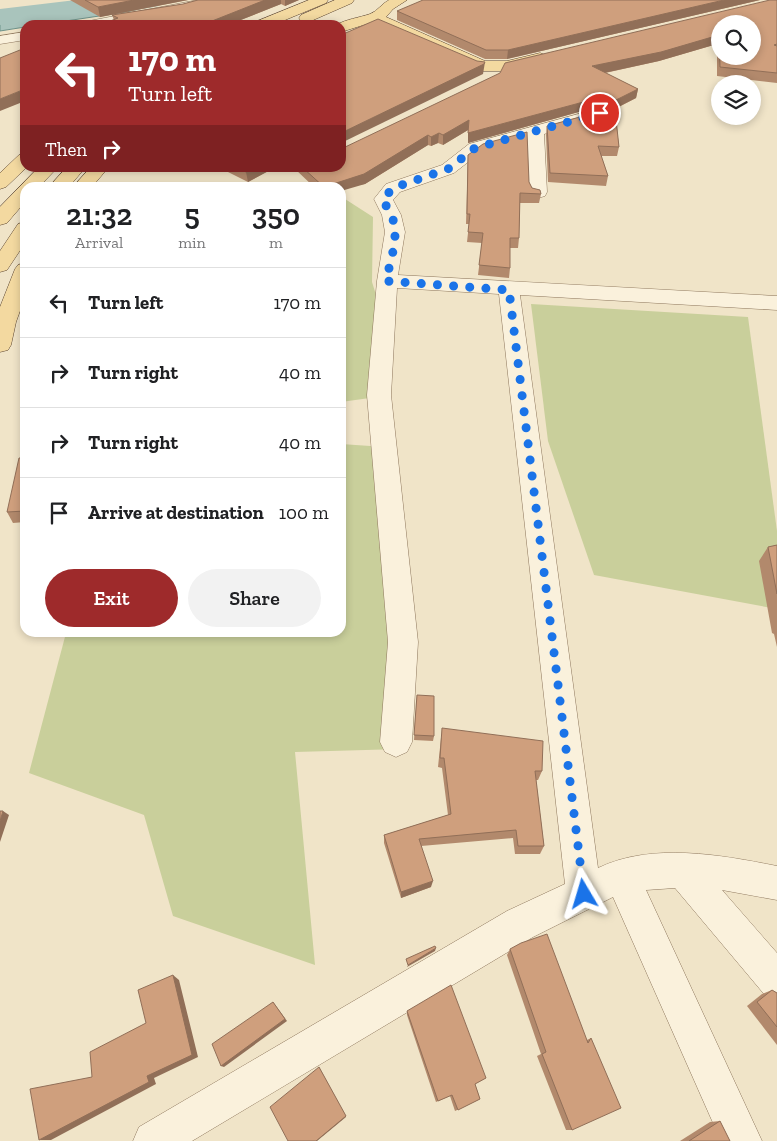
<!DOCTYPE html>
<style>
:root{--surface:#fff;--page:#f2f2f2;--text:#202124;--muted:#757577;--line:#e0e0e0;--accent:#9e2a2b}
body{margin:0;font-family:"Zilla Slab",serif;background:var(--page);color:var(--text);height:100vh;display:flex;flex-direction:column;font-size:19px;white-space:nowrap}
*{box-sizing:border-box;margin:0}
p{font-size:16px;color:var(--muted)}
.icon{flex:none;width:28px;height:28px;fill:none;stroke:currentColor;stroke-width:2;stroke-linecap:round;stroke-linejoin:round}
.map{position:relative;flex:1;overflow:hidden}
.sheet{position:absolute;left:20px;top:182px;width:326px;height:455px;display:flex;flex-direction:column;background:var(--surface);border-radius:15px;box-shadow:0 2px 8px #0003}
.sheet>*{flex:none}
.top-card{position:absolute;left:20px;top:20px;width:326px;height:152px;border-radius:15px;box-shadow:0 2px 8px #0003;background:#9e2a2b;color:#fff;overflow:hidden}
.controls{position:absolute;left:711px;top:15px;display:grid;gap:10px}
.controls a{display:grid;place-items:center;width:50px;height:50px;border-radius:50%;background:var(--surface);box-shadow:0 2px 8px #0003;font-size:25px}
.pin{position:absolute;display:grid;place-items:center;width:42px;height:42px;color:#fff;margin:-21px;border:2px solid #fff;border-radius:50%;box-shadow:0 1px 5px #0007}
.me{position:absolute;width:55px;margin:-28px;rotate:353deg;stroke-linejoin:round;filter:drop-shadow(0 0 4px #0008)}
.turn{display:flex;align-items:center;gap:18px;height:105px;padding:0 25px;font-size:22px}
.turn .icon{width:65px;height:65px;stroke-width:2.5}
.turn b{display:block;font-size:35px;line-height:42px}
.then{display:flex;align-items:center;height:48px;padding:0 25px;background:#0003;gap:10px;font-size:19px}
.eta{display:flex;justify-content:space-evenly;align-items:center;height:85px;text-align:center}
.eta b{font-size:30px;font-weight:600;line-height:35px}
.cta{display:flex;gap:10px;margin-top:auto;padding:10px 25px}
.cta a{flex:1;height:58px;border-radius:30px;background:var(--accent);color:#fff;font-size:20px;font-weight:600;line-height:58px;text-align:center}
.cta a+a{background:var(--page);color:var(--text)}
ul{padding:0;list-style:none}
li{display:flex;align-items:center;gap:15px;height:70px;padding:0 25px;border-top:1px solid var(--line)}
li div{flex:1}
li b{display:block;font-size:19px}
li em{font-style:normal}
.map>svg:first-child{display:block}
</style>
<div class="map">
<svg width="777" height="1141" viewBox="0 0 777 1141">
<rect width="100%" height="100%" fill="#f0e4c8"/>
<g fill="#c9cf9b">
<polygon points="345,199 373,217 372,282 377,298 377,397 341,402 341,200"/>
<polygon points="531,304 748,317 777,531 777,609 594,575 548,441"/>
<polygon points="341,444 385,447 401,749 295,752 315,965 173,916 144,815 29,773 66,633 341,632"/>
</g>
<polygon fill="#a9c4bc" stroke="#6f938a" points="178,0 126,12 39,25 25,25 25,27 0,31 0,17 125,3"/>
<g fill="none" stroke-linecap="round" stroke-linejoin="round">
<polygon fill="#a9c4bc" fill-rule="evenodd" points="76,0 163,0 159,6 149,8 0,25 0,9"/>
<defs>
<g id="minor">
<path d="M198 0H220L218 3C174 16 128 25 82 25L84 22 89 21Z"/>
<polygon points="25,32 25,40 0,44 0,36"/>
<path d="M582 113 588 114 590 118 588 122 544 134 547 192 545 196 538 198 531 196 529 192 527 139 481 152 454 173 400 192 393 200 401 215 405 232 398 275 777 296V310L520 295 598 868C652 842 721 855 777 866V900L722 890 777 953V1000L764 994 675 888 646 890 762 1141H721L613 897 533 937 192 1141H133L139 1127 507 911 565 884 499 294 397 288 391 395 418 642 412 742 407 752 396 757 385 752 380 742 388 642 367 395 377 281 385 232 382 215 374 199 386 184 442 165 469 144Z"/>
</g>
<g id="major">
<polygon points="309,0 328,0 326,3 273,25 253,25 255,22"/>
<polygon points="335,0 354,0 352,3 311,21 301,21 299,18 301,15"/>
<path d="M389 0H407L393 9 386 17 485 61H507L540 53 545 55 548 58 545 61 507 71H483L373 22 341 32V25H336C347 19 358 18 370 14 378 11 381 4 389 0Z"/>
<polygon points="25,154 26,168 6,187 0,189 0,173 19,155"/>
<polygon points="38,168 57,168 38,188 25,188 25,202 7,223 0,225 0,207"/>
<polygon points="66,168 85,168 68,188 48,188"/>
<polygon points="90,168 108,168 91,188 72,188"/>
<polygon points="25,222 25,243 7,270 0,272 0,251 18,224"/>
<polygon points="25,263 25,297 16,322 11,345 8,350 0,352 0,307 15,269 18,265"/>
</g>
</defs>
<use href="#minor" stroke="#8d765c" stroke-width="1"/>
<use href="#major" stroke="#5b4430" stroke-width="1"/>
<use href="#minor" fill="#faf1dc" fill-rule="evenodd"/>
<use href="#major" fill="#f3d9a0" fill-rule="evenodd"/>
</g>
<g fill="#b2896c">
<polygon points="70,0 188,0 100,17"/>
<polygon points="198,0 299,0 285,6 281,4 228,25 114,20 112,15 183,4"/>
<polygon points="760,0 507,59 485,59 397,20 397,11"/>
<polygon points="777,0 777,83 717,76 717,44 659,61 605,73 638,89 636,98 615,109 619,147 617,156 601,156 608,176 606,186 548,182 546,135 547,126 608,109 606,107 600,106 468,143 468,130 443,145 438,143 431,146 428,145 365,184 341,188 315,188 294,168 341,168"/>
<polygon points="468,155 529,182 532,188 541,194 539,203 520,203 519,238 518,248 510,248 510,268 509,278 478,275 482,243 467,242 469,224 466,224"/>
<polygon points="220,168 274,168 248,182"/>
<polygon points="25,458 25,522 13,523 7,512"/>
<polygon points="777,545 777,647 774,634 772,633 759,561 768,547"/>
<polygon points="417,695 434,736 433,741 414,740"/>
<polygon points="441,738 542,771 538,780 536,780 544,846 540,854 515,854 513,838 421,846 431,887 401,898 384,843 384,835 448,815 442,768 438,767"/>
<polygon points="510,949 587,1040 591,1038 572,1130 566,1130 537,1056 541,1054 507,955"/>
<polygon points="772,990 777,993 777,1045 747,1006 762,994"/>
<polygon points="407,1011 486,1078 475,1084 480,1099 455,1111 450,1096 436,1102 407,1015"/>
<polygon points="720,1121 730,1141 680,1141 710,1122"/>
</g>
<g fill="#916f58">
<polygon points="134,0 188,0 100,17 98,7"/>
<polygon points="265,0 281,0 281,4 228,25 202,25"/>
<polygon points="285,0 299,0 285,6"/>
<polygon points="724,0 760,0 507,59 508,50"/>
<polygon points="719,35 717,44 659,61 590,76 592,66"/>
<polygon points="485,62 483,74 341,143 341,133"/>
<polygon points="25,89 25,101 0,111 0,99"/>
<polygon points="638,89 636,98 612,110 614,101"/>
<polygon points="602,97 600,106 468,143 468,133"/>
<polygon points="469,120 468,130 443,145 443,135"/>
<polygon points="439,133 438,143 431,146 431,137"/>
<polygon points="428,135 428,145 365,184 341,191 341,188 324,188"/>
<polygon points="255,168 274,168 248,182 246,172"/>
<polygon points="3,811 9,815 0,842 0,821"/>
<polygon points="433,881 431,887 401,898 401,892"/>
<polygon points="436,948 435,951 407,967 408,965"/>
<polygon points="173,975 179,980 198,1057 154,1078 156,1084 51,1140 39,1140 147,1076"/>
<polygon points="273,1002 287,1021 224,1067 221,1066"/>
<polygon points="319,1067 346,1117 317,1141 316,1141"/>
</g>
<g fill="#cf9f7d" stroke="#916f58" fill-rule="evenodd">
<polygon points="85,0 134,0 98,7"/>
<polygon points="198,0 265,0 202,25 100,25 118,18 112,15 183,4"/>
<polygon points="423,0 724,0 508,50 486,50 397,11"/>
<path d="M770 0H777V44L774 45 777 46V73L720 67 719 35 661 52 592 66 638 89 614 101 619 147 598 146 608 176 550 173 547 126 609 109 612 103 608 98 602 97 468 133 469 120 443 135 439 133 431 137 428 135 364 174 324 187 303 168H341V149L500 73 505 63ZM720 24H752V56H720Z"/>
<polygon points="378,19 477,61 485,62 484,64 341,133 341,35"/>
<polygon points="25,48 25,89 0,99 0,58"/>
<polygon points="527,132 529,182 532,188 540,190 541,194 520,193 519,238 510,238 510,268 479,265 483,233 468,232 470,214 467,214 468,155 483,144"/>
<polygon points="237,168 255,168 246,172"/>
<polygon points="19,458 25,458 25,511 7,512"/>
<polygon points="777,545 777,594 768,547"/>
<polygon points="417,695 434,696 434,736 414,735"/>
<polygon points="442,728 543,741 542,771 535,771 544,846 518,846 516,830 419,839 433,881 401,892 384,835 451,814 444,758 440,758"/>
<polygon points="0,811 3,811 0,821"/>
<polygon points="547,934 588,1043 591,1038 621,1108 572,1130 542,1054 546,1052 510,949 521,943"/>
<polygon points="435,946 436,948 408,965 406,959"/>
<polygon points="173,975 192,1055 147,1076 149,1082 39,1140 30,1089 92,1077 90,1052 146,1023 138,990"/>
<polygon points="451,985 486,1078 475,1084 480,1099 458,1110 452,1095 438,1101 407,1011"/>
<polygon points="772,990 777,993 777,1027 757,1002"/>
<polygon points="273,1002 285,1019 221,1066 212,1044"/>
<polygon points="319,1067 346,1116 316,1141 288,1141 270,1107"/>
<polygon points="720,1121 730,1141 689,1141"/>
</g>
<g fill="none" stroke-linecap="round" stroke-linejoin="round">
<path stroke="#1a73e8" stroke-width="9" stroke-dasharray="0 16.2" d="M584 894 509 290 386 281C390 261 400 236 392 217 390 210 385 206 383 199L393 188 448 169 475 148 600 113"/>
</g>
</svg>
<div class="controls">
<a><svg class="icon" aria-label="search" viewBox="0 0 24 24"><circle cx="10" cy="10" r="6"/><path d="M15 15l6 6"/></svg></a>
<a><svg class="icon" aria-label="layers" viewBox="0 0 24 24"><path d="M12 4l9 5-9 5-9-5zM3 14l9 5 9-5"/></svg></a>
</div>
<div class="pin" style="left:600px;top:113px;background:#d93025"><svg class="icon" aria-label="arrive" viewBox="0 0 24 24"><path d="M6 21V4h12l-3 4 3 4H6"/></svg></div>
<svg class="me" style="left:584px;top:894px" viewBox="-20 -20 40 40"><path d="M0-17L14 15 0 8-14 15z" fill="#1a73e8" stroke="#fff" stroke-width="4"/></svg>
<div class="top-card">
<div class="turn"><svg class="icon" aria-label="left" viewBox="0 0 24 24"><path d="M17 20v-9H6M10 6l-5 5 5 5"/></svg><div><b>170 m</b>Turn left</div></div>
<div class="then">Then<svg class="icon" aria-label="right" viewBox="0 0 24 24"><path d="M7 20v-9h11M14 6l5 5-5 5"/></svg></div>
</div>
<section class="sheet">
<div class="eta">
<div><b>21:32</b><p>Arrival</p></div>
<div><b>5</b><p>min</p></div>
<div><b>350</b><p>m</p></div>
</div>
<ul>
<li><svg class="icon" aria-label="left" viewBox="0 0 24 24"><path d="M17 20v-9H6M10 6l-5 5 5 5"/></svg><div><b>Turn left</b></div><em>170 m</em></li>
<li><svg class="icon" aria-label="right" viewBox="0 0 24 24"><path d="M7 20v-9h11M14 6l5 5-5 5"/></svg><div><b>Turn right</b></div><em>40 m</em></li>
<li><svg class="icon" aria-label="right" viewBox="0 0 24 24"><path d="M7 20v-9h11M14 6l5 5-5 5"/></svg><div><b>Turn right</b></div><em>40 m</em></li>
<li><svg class="icon" aria-label="arrive" viewBox="0 0 24 24"><path d="M6 21V4h12l-3 4 3 4H6"/></svg><div><b>Arrive at destination</b></div><em>100 m</em></li>
</ul>
<div class="cta"><a>Exit</a><a>Share</a></div>
</section>
</div>
